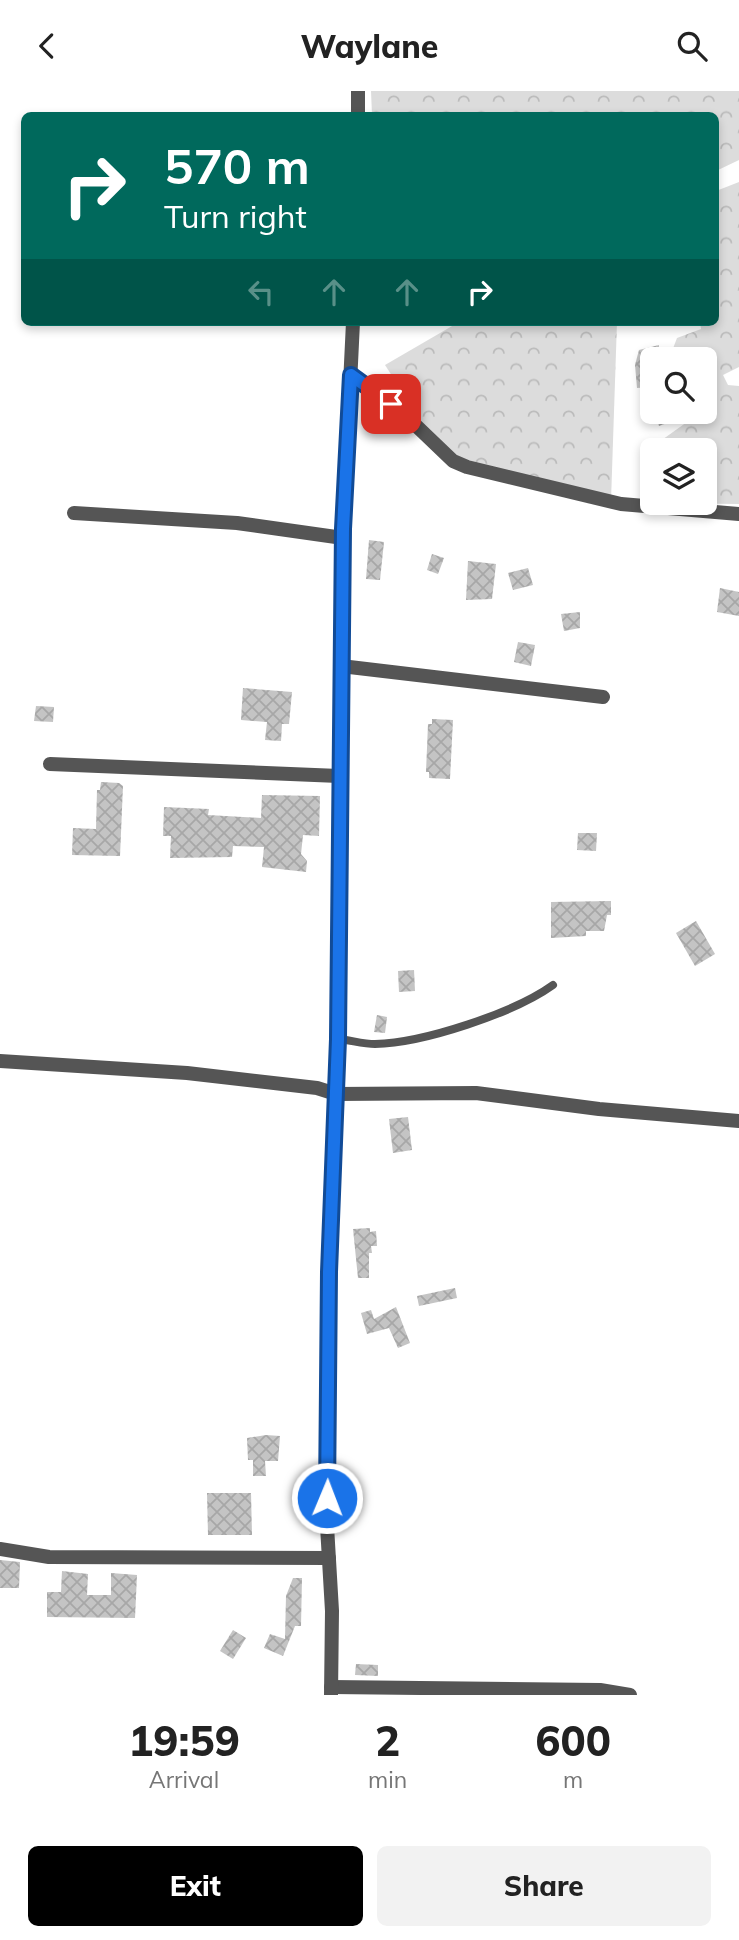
<!DOCTYPE html>
<style>
:root{--surface:#fff;--page:#f2f2f2;--text:#222;--muted:#767676;--accent:#000}
body{margin:0;font-family:Mulish,sans-serif;background:var(--page);color:var(--text);height:100vh;display:flex;flex-direction:column;font-size:26px;white-space:nowrap}
*{box-sizing:border-box;margin:0}
p{font-size:23px;color:var(--muted)}
.icon{flex:none;width:38px;height:38px;fill:none;stroke:currentColor;stroke-width:2;stroke-linecap:round;stroke-linejoin:round}
.map{position:relative;height:1604px;overflow:hidden}
.side{display:flex;flex-direction:column;background:var(--surface);flex:1}
.side>*{flex:none}
.guide{position:absolute;left:21px;top:21px;width:698px;height:214px;border-radius:10px;box-shadow:0 4px 10px #0003;background:#00695c;color:#fff;overflow:hidden}
.tools{position:absolute;left:640px;top:256px;display:grid;gap:14px}
.tools a{display:grid;place-items:center;width:77px;height:77px;border-radius:10px;background:var(--surface);box-shadow:0 4px 10px #0003;font-size:35px}
.pin{position:absolute;display:grid;place-items:center;width:60px;height:60px;color:#fff;margin:-30px;border-radius:14px;box-shadow:0 4px 10px #0006}
.me{position:absolute;width:77px;margin:-38px;rotate:1deg;stroke-linejoin:round;filter:drop-shadow(0 0 5px #0008)}
.turn{display:flex;align-items:center;gap:24px;height:147px;padding:0 28px;font-size:32px}
.turn .icon{width:91px;height:91px;stroke-width:2.5}
.turn b{display:block;font-size:49px;line-height:60px}
.lanes{display:flex;align-items:center;height:66px;padding:0 28px;background:#0003;justify-content:center;gap:35px;direction:ltr}
.lanes .off{opacity:.35}
.eta{display:flex;justify-content:space-evenly;align-items:center;height:119px;text-align:center}
.eta b{font-size:42px;font-weight:800;line-height:49px}
.button{display:flex;gap:14px;margin-top:auto;padding:14px 28px}
.button a{flex:1;height:80px;border-radius:10px;background:var(--accent);color:#fff;font-size:28px;font-weight:800;line-height:80px;text-align:center}
.button a+a{background:var(--page);color:var(--text)}
header{display:flex;justify-content:space-between;align-items:center;height:91px;padding:0 28px;background:var(--surface);font-size:32px;font-weight:800}
.map>svg:first-child{display:block}
</style>
<header><svg class="icon" aria-label="back" viewBox="0 0 24 24"><path d="M15 5l-7 7 7 7"/></svg>Waylane<svg class="icon" aria-label="search" viewBox="0 0 24 24"><circle cx="10" cy="10" r="6"/><path d="M15 15l6 6"/></svg></header>
<div class="map">
<svg width="739" height="1604" viewBox="0 0 739 1604">
<defs>
<pattern id="forest-crowns" width="20" height="18" patternUnits="userSpaceOnUse" patternTransform="scale(1.75)"><rect width="20" height="18" fill="#dcdcdc"/><path d="M2 6a3 3 0 1 1 6 0M12 15a3 3 0 1 1 6 0" fill="none" stroke="#bbb"/></pattern>
<pattern id="building-cross-hatch" width="8" height="8" patternUnits="userSpaceOnUse" patternTransform="scale(1.75)"><rect width="8" height="8" fill="#c4c4c4"/><path d="M0 0l8 8M0 8l8-8" fill="none" stroke="#a7a7a7"/></pattern>
</defs>
<rect width="100%" height="100%" fill="#fff"/>
<g fill="url(#forest-crowns)" fill-rule="evenodd">
<polygon points="371,0 739,0 739,69 716,80 716,24 372,24"/>
<path d="M739 91V276L723 284 728 294 739 295V413L651 412 652 356 687 331 679 320H705V268H669L677 247 701 238 700 231H716V100ZM653 359H705V411H653Z"/>
<polygon points="459,231 617,231 611,410 457,368 427,339 385,274"/>
</g>
<g fill="url(#building-cross-hatch)">
<polygon points="659,254 659,268 653,268 653,296 637,297 635,274 639,259"/>
<polygon points="654,320 667,320 670,331 659,335"/>
<polygon points="369,449 384,451 380,489 366,488"/>
<polygon points="432,463 444,467 438,483 427,479"/>
<polygon points="468,470 496,473 492,508 466,509"/>
<polygon points="528,477 533,494 513,499 508,482"/>
<polygon points="720,497 739,501 739,525 717,521"/>
<polygon points="580,521 580,537 564,540 561,523"/>
<polygon points="518,551 535,554 531,575 514,571"/>
<polygon points="243,597 292,601 289,633 282,633 281,650 265,649 267,631 241,629"/>
<polygon points="36,615 54,616 53,631 34,630"/>
<polygon points="432,628 453,629 450,688 429,687 429,681 426,681 428,633 432,633"/>
<polygon points="101,691 119,692 123,695 120,765 72,764 73,737 96,738 97,699 100,699"/>
<polygon points="262,704 320,705 319,745 303,744 301,763 307,770 306,781 262,776 264,756 233,755 232,766 170,767 171,745 163,745 164,716 209,718 208,724 261,727"/>
<polygon points="578,742 597,742 596,760 577,759"/>
<polygon points="611,810 611,824 607,824 604,840 586,840 586,845 551,847 551,811"/>
<polygon points="696,830 715,863 695,875 676,842"/>
<polygon points="414,879 415,900 399,901 398,880"/>
<polygon points="377,924 387,926 385,942 374,941"/>
<polygon points="408,1026 412,1059 393,1062 389,1028"/>
<polygon points="370,1137 370,1141 376,1140 377,1155 371,1155 372,1162 369,1162 369,1187 358,1187 353,1138"/>
<polygon points="455,1197 457,1207 419,1215 417,1205"/>
<polygon points="396,1216 410,1252 398,1257 389,1237 367,1243 361,1222 371,1219 374,1228"/>
<polygon points="266,1344 280,1345 278,1370 265,1370 266,1385 253,1385 253,1369 248,1369 247,1347"/>
<polygon points="207,1402 251,1402 252,1444 208,1444"/>
<polygon points="0,1469 20,1471 19,1497 0,1497"/>
<polygon points="62,1480 88,1483 87,1504 111,1504 111,1482 137,1484 135,1527 47,1526 47,1501 61,1501"/>
<polygon points="293,1487 302,1487 301,1535 295,1535 283,1565 264,1557 270,1543 285,1548 286,1505"/>
<polygon points="233,1539 246,1547 233,1568 220,1560"/>
<polygon points="356,1573 378,1574 378,1585 355,1584"/>
</g>
<g fill="none" stroke-linecap="round" stroke-linejoin="round">
<path stroke="#555" stroke-width="8" d="M338 948C350 949 363 953 375 953 423 952 514 922 553 894"/>
<g stroke="#555" stroke-width="14">
<polyline points="358,24 358,0"/>
<polyline points="351,284 406,325 453,370 467,376 621,413 739,423"/>
<polyline points="74,422 237,432 343,447"/>
<polyline points="341,575 603,606"/>
<polyline points="50,673 339,685"/>
<polyline points="0,970 187,982 317,997 336,1003 476,1002 599,1018 739,1030"/>
<polyline points="0,1458 49,1466 329,1467"/>
<polyline points="331,1596 600,1599 630,1604"/>
<polyline points="331,1604 332,1520 327,1435 329,1181 338,948 343,438 353,231"/>
</g>
</g>
<g fill="none" stroke-linecap="round" stroke-linejoin="round">
<defs>
<polyline id="route" points="327,1407 329,1181 338,948 343,438 351,284 391,313"/>
</defs>
<use href="#route" stroke="#114b97" stroke-width="18"/>
<use href="#route" stroke="#1a73e8" stroke-width="12"/>
</g>
</svg>
<div class="tools">
<a><svg class="icon" aria-label="search" viewBox="0 0 24 24"><circle cx="10" cy="10" r="6"/><path d="M15 15l6 6"/></svg></a>
<a><svg class="icon" aria-label="layers" viewBox="0 0 24 24"><path d="M12 4l9 5-9 5-9-5zM3 14l9 5 9-5"/></svg></a>
</div>
<div class="pin" style="left:391px;top:313px;background:#d93025"><svg class="icon" aria-label="arrive" viewBox="0 0 24 24"><path d="M6 21V4h12l-3 4 3 4H6"/></svg></div>
<svg class="me" style="left:327px;top:1407px" viewBox="-20 -20 40 40"><circle r="17" fill="#1a73e8" stroke="#fff" stroke-width="3"/><path d="M0-11L8 9 0 5-8 9z" fill="#fff"/></svg>
<div class="guide">
<div class="turn"><svg class="icon" aria-label="right" viewBox="0 0 24 24"><path d="M7 20v-9h11M14 6l5 5-5 5"/></svg><div><b>570 m</b>Turn right</div></div>
<div class="lanes"><svg class="icon off" aria-label="left" viewBox="0 0 24 24"><path d="M17 20v-9H6M10 6l-5 5 5 5"/></svg><svg class="icon off" aria-label="ahead" viewBox="0 0 24 24"><path d="M12 20V5M6 11l6-6 6 6"/></svg><svg class="icon off" aria-label="ahead" viewBox="0 0 24 24"><path d="M12 20V5M6 11l6-6 6 6"/></svg><svg class="icon" aria-label="right" viewBox="0 0 24 24"><path d="M7 20v-9h11M14 6l5 5-5 5"/></svg></div>
</div>
</div>
<section class="side">
<div class="eta">
<div><b>19:59</b><p>Arrival</p></div>
<div><b>2</b><p>min</p></div>
<div><b>600</b><p>m</p></div>
</div>
<div class="button"><a>Exit</a><a>Share</a></div>
</section>
